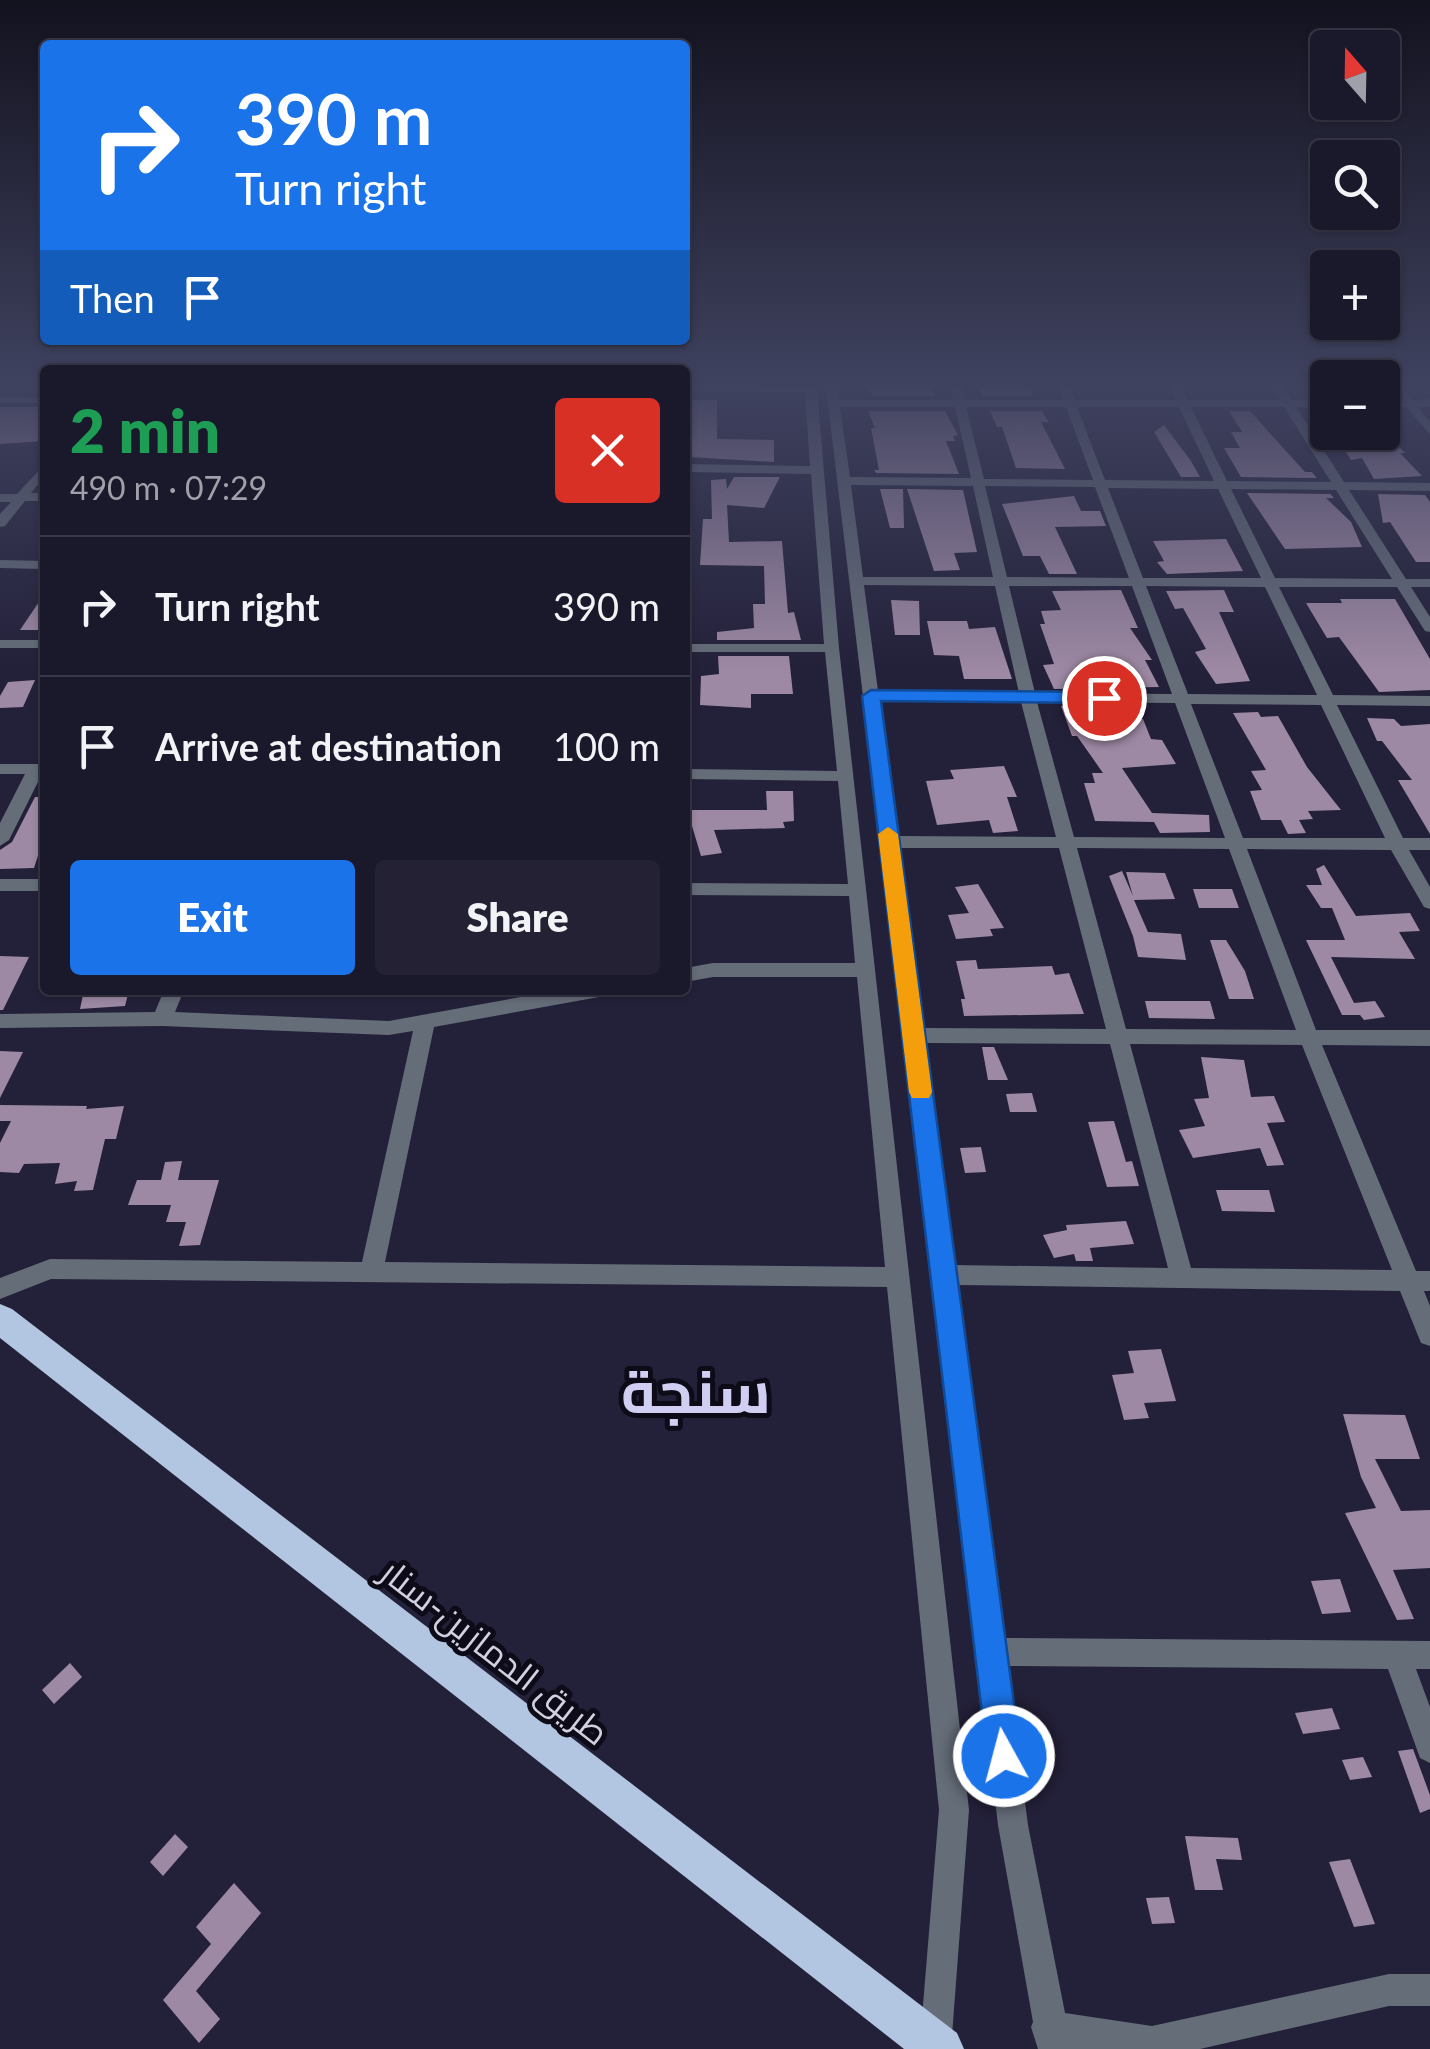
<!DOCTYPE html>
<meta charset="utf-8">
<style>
:root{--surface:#1a182b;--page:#232133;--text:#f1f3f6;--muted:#9fa0a9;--line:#383747;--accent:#1a73e8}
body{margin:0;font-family:Lato,Cairo,sans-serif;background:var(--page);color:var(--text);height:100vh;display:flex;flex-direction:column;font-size:38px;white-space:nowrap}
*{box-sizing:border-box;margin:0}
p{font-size:32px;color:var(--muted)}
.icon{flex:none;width:55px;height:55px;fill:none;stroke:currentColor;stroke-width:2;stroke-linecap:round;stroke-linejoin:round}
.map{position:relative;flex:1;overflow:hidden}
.panel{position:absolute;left:40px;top:365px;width:650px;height:630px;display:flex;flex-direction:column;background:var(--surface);border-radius:10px;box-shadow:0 2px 8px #0004,0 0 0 2px var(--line)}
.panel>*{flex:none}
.top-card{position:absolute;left:40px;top:40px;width:650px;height:305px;border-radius:10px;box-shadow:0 2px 8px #0004,0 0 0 2px var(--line);background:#1a73e8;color:#fff;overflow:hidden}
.needle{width:65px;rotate:340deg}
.tools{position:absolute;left:1310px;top:30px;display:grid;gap:20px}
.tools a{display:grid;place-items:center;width:90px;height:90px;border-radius:10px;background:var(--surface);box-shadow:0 2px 8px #0004,0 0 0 2px var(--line);font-size:50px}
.pin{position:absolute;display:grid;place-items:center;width:85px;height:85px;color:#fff;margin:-42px;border:5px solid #fff;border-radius:50%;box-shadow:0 2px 10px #0007}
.me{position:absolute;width:110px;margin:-55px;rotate:353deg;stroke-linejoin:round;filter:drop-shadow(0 0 8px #0008)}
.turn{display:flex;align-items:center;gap:35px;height:210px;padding:0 30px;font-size:45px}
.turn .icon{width:130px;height:130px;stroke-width:2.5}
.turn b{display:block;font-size:70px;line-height:85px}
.then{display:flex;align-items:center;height:95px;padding:0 30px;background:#0003;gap:20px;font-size:38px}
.round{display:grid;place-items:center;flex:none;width:105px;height:105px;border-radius:10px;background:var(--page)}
.headline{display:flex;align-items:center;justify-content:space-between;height:170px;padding:0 30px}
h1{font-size:60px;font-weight:800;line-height:75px;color:#1e9e55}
.button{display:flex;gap:20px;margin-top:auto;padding:20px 30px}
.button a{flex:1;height:115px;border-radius:10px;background:var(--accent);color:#fff;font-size:40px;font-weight:800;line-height:115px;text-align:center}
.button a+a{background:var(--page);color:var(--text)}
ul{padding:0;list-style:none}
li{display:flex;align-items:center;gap:30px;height:140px;padding:0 30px;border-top:2px solid var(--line)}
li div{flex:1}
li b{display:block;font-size:38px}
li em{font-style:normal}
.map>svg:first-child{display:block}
</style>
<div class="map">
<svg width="1430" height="2049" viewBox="0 0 1430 2049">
<rect width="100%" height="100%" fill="#232039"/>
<g fill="#9e89a4">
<polygon points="867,387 930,387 934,396 873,396"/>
<polygon points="977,387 1029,387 1034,396 983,396"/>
<polygon points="685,400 717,400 717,439 774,440 774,462 689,457"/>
<polygon points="0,407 45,407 45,441 0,444"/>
<polygon points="868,411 945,411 958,435 953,436 955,441 946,441 959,474 876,473 874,470 879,470 871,428 875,428"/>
<polygon points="990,411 1042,411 1049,422 1041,422 1065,469 1016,468 1002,427 997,427"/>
<polygon points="1229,411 1250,411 1305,472 1312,472 1317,478 1241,477 1224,448 1240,448 1231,432 1242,432"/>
<polygon points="1164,425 1191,461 1200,477 1181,477 1154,432"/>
<polygon points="1385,432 1405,453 1400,453 1422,476 1374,479 1362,458 1351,460 1334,433"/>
<polygon points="734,477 780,477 764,508 727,505 729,542 782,541 788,613 794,612 801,640 717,640 717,632 754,628 753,604 765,604 764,566 700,565 703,519 712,519 711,480 726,479 727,489"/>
<polygon points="880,489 903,489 904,528 890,528"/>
<polygon points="907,489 963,490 977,552 954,553 960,570 934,571"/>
<polygon points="1247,493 1330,494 1334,498 1326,498 1351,522 1362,547 1285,549"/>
<polygon points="1378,494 1425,495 1430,502 1430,562 1416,562 1390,522 1383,523"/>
<polygon points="1074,496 1081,511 1100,511 1106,526 1055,527 1077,574 1049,574 1040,556 1023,556 1002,504"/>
<polygon points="1226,539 1243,571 1167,574 1157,562 1164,561 1153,541"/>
<polygon points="1121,590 1138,628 1130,628 1152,660 1145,660 1159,687 1054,689 1043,665 1054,664 1040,624 1045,624 1041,611 1061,610 1052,591"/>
<polygon points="1224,590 1234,612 1219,612 1250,681 1216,684 1195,652 1206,649 1183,608 1175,609 1166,591"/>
<polygon points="45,593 45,630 20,630"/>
<polygon points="1340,599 1395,599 1430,659 1430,690 1379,692 1339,637 1327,638 1306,603 1342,603"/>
<polygon points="891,600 919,601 920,635 895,635"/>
<polygon points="927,621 967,621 969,629 995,627 1012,679 964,679 959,656 934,655"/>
<polygon points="718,656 789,656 793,694 751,694 751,708 700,705 701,676 719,674"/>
<polygon points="35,680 23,707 0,708 0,696 8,682"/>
<polygon points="1061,706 1133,706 1134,719 1143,719 1151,739 1162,740 1176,764 1122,768 1152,813 1209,815 1210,832 1160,833 1154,822 1095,821 1084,783 1095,783 1092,773 1103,773 1077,736 1072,736"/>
<polygon points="1258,712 1261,717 1278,716 1307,767 1341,810 1308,811 1313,819 1299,820 1306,833 1288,834 1281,820 1261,820 1250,791 1262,790 1251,771 1266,770 1233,713"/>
<polygon points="1367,718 1394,719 1401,726 1430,724 1430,834 1398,780 1412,780 1382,741 1377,741"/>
<polygon points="1004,766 1017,797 1007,797 1018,831 993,833 989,820 937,825 926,781 954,779 950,770"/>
<polygon points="766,791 793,791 794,821 783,822 785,828 714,830 722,853 701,856 692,826 685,826 685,810 767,810"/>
<polygon points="35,797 45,797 45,834 34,868 0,869 0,850 12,842"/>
<polygon points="1324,865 1356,916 1410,913 1420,931 1399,932 1415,959 1331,957 1354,1003 1375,1001 1385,1017 1364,1020 1360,1015 1342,1015 1306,940 1345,940 1332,908 1321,908 1306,885 1322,885 1316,869"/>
<polygon points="1122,871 1133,896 1126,872 1165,873 1175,899 1134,900 1148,932 1181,934 1186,960 1138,957 1133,936 1109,876"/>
<polygon points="978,884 1004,928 990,929 993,936 956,939 948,915 969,913 955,887"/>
<polygon points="1193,889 1232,889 1239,908 1199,908"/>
<polygon points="1210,940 1226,940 1245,971 1254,999 1229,999"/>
<polygon points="0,956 29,957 3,1010 0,1010"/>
<polygon points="976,960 978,969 1052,966 1055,975 1069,973 1084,1014 964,1016 961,999 965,999 956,961"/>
<polygon points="84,990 129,990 125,1006 80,1009"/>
<polygon points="1145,1001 1210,1001 1215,1019 1149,1018"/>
<polygon points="982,1047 994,1047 1008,1080 988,1080"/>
<polygon points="0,1051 23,1052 0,1098"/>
<polygon points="1201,1057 1244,1060 1251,1097 1274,1096 1285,1122 1267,1123 1284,1165 1267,1166 1260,1148 1193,1158 1179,1130 1205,1126 1194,1099 1209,1098"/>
<polygon points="1032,1093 1037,1112 1010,1112 1006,1094"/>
<polygon points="0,1105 87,1106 86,1109 124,1106 116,1139 105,1139 93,1190 74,1191 77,1181 55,1184 60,1163 24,1164 19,1173 0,1172 0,1143 11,1121 0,1121"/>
<polygon points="1114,1121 1126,1162 1132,1161 1139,1186 1107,1187 1088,1122"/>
<polygon points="981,1147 986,1172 965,1173 960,1148"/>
<polygon points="182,1161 178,1180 219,1180 200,1245 179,1246 186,1222 166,1222 171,1205 128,1205 137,1180 161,1180 165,1162"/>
<polygon points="1216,1190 1269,1190 1275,1212 1222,1211"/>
<polygon points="1126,1221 1134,1244 1090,1248 1093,1261 1076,1261 1074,1254 1054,1258 1043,1235 1067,1230 1066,1225"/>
<polygon points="1161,1349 1176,1401 1144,1403 1149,1418 1124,1420 1112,1375 1134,1373 1128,1351"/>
<polygon points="1343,1414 1405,1415 1420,1459 1375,1459 1401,1511 1430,1510 1430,1568 1393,1570 1414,1619 1397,1620 1345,1513 1376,1508 1361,1477"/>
<polygon points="1340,1579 1351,1612 1322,1614 1311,1581"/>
<polygon points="70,1663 82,1677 54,1704 42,1690"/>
<polygon points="1332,1708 1340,1729 1303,1734 1295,1713"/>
<polygon points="1413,1749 1430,1795 1430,1809 1420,1813 1398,1751"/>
<polygon points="1363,1757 1372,1777 1350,1780 1342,1760"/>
<polygon points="175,1834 188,1847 163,1876 150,1862"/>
<polygon points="1185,1836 1238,1838 1242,1860 1216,1859 1223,1890 1195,1890"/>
<polygon points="1350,1859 1375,1924 1354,1927 1329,1862"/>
<polygon points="234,1883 261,1913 196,1991 220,2019 199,2043 163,2000 211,1944 196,1927"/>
<polygon points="1169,1897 1175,1923 1152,1924 1146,1898"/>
</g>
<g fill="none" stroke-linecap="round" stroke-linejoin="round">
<g fill="#656d79" fill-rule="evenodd">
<polygon points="685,387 817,389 839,648 969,1810 951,2049 923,2049 920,2042 939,1810 887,1287 51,1279 0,1299 0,1278 50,1259 362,1262 413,1031 389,1035 162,1026 0,1028 0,1014 155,1012 164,990 184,990 175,1012 389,1021 559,990 609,990 599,997 434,1027 385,1262 885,1267 857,977 713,977 685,982 685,968 713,963 855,963 849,896 685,895 685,883 848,884 838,781 685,779 685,769 837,771 825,652 685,652 685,644 824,644 811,474 685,472 685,464 810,466 805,392 685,391"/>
<path d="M826 387H838L839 400H953L950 387H962L965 400H1063L1058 387H1070L1075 400H1176L1169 387H1181L1187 400H1280L1271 387H1283L1291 400H1328V408L1296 407 1344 482 1430 483V491L1349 490 1406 579H1430V587H1411L1430 617V632L1425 631 1397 587H1279L1333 695 1430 696V706L1337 705 1403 838H1430V850H1409L1430 887V909L1424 907 1391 850 1247 849 1316 1030H1430V1046L1322 1045 1416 1271H1430V1291H1424L1430 1306V1346L1421 1343 1400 1291 957 1285 1004 1638 1430 1641V1669H1416L1430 1707V1763L1420 1758 1388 1669 1007 1666 1028 1825 1065 2013 1152 2026 1389 1974H1430V2006H1389L1200 2049H1038L1031 2027 1033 2022 998 1825ZM840 407H955L971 478 850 477ZM966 407H1066L1093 480 984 479ZM1077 407H1179L1214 481 1105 480ZM1191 407H1284L1331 482 1227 481ZM851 485 973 486 993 577H863ZM985 486 1095 487 1129 578 1007 577ZM1108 488 1218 489 1261 578H1143ZM1231 489 1336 490 1392 579 1275 578ZM864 585 995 586 1019 693 878 691ZM1009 586H1132L1172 694 1035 693ZM1146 586 1265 587 1317 695 1188 694ZM879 701 1021 702 1056 837 897 836ZM1037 702 1175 703 1225 838 1074 837ZM1191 704 1321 705 1385 838H1243ZM899 848H1059L1106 1029 923 1028ZM1077 848 1229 849 1296 1030 1126 1029ZM925 1043 1110 1044 1168 1268 954 1265ZM1130 1044 1302 1045 1392 1270 1191 1268Z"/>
<polygon points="1390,387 1402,387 1412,400 1430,399 1430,407 1418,407 1430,422 1430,434 1406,407 1382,408 1382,400 1400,400"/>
<rect x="0" y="397" width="45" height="6"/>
<polygon points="45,464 45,476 31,493 45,493 45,501 25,501 5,526 0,527 0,514 11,502 0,502 0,494 17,494"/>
<polygon points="0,560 45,561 45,569 0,568"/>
<rect x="0" y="640" width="45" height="8"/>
<polygon points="0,764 45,764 45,774 42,774 9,840 0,846 0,823 25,774 0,774"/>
<rect x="0" y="879" width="45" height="12"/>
</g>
<polygon fill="#b3c6e1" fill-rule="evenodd" points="0,1304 12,1309 957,2033 964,2049 904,2049 0,1338"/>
</g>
<linearGradient id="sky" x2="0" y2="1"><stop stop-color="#13121f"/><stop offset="0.57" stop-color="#3f425f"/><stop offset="1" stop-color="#3f425f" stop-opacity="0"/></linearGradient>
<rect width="1430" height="674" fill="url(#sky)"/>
<polygon fill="#1a73e8" stroke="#114b97" stroke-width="2.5" points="871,690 1104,692 1113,698 1104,703 881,701 1021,1756 1016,1768 1004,1773 992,1768 987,1756 862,696"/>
<polygon fill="#f59e0b" points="888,827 898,834 932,1092 929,1098 912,1098 909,1092 878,834"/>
<g text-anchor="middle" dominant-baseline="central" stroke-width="10" stroke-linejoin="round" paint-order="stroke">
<g font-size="35" fill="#d1d0e1" stroke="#0c0b17">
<text transform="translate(496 1651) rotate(38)">طريق الدمازين-سنار</text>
</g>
<g font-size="60" font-weight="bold" fill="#d1cff1" stroke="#0c0b17">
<text x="696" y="1390">سنجة</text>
</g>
</g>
</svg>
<div class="tools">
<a><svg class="needle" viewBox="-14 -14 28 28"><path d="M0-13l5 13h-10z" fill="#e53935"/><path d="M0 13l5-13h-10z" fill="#9fa0a9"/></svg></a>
<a><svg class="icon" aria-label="search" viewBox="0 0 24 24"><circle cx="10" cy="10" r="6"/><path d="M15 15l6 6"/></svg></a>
<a>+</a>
<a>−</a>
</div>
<div class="pin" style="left:1104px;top:698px;background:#d93025"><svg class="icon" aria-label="arrive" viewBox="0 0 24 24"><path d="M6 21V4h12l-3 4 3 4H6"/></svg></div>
<svg class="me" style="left:1004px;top:1756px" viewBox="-20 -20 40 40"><circle r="17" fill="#1a73e8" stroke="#fff" stroke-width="3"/><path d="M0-11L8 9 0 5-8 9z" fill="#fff"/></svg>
<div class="top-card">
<div class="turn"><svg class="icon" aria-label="right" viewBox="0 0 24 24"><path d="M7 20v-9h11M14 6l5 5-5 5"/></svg><div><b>390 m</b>Turn right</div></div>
<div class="then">Then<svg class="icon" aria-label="arrive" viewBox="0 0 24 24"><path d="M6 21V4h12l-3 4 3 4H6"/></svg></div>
</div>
<section class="panel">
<div class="headline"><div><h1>2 min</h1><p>490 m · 07:29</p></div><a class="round" style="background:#d93025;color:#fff"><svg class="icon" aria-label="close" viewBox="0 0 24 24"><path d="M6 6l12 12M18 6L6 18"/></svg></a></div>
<ul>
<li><svg class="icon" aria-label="right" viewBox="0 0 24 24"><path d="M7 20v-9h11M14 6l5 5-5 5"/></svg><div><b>Turn right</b></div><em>390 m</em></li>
<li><svg class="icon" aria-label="arrive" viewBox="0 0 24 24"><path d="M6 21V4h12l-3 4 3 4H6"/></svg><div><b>Arrive at destination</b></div><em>100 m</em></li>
</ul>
<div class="button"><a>Exit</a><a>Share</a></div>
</section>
</div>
